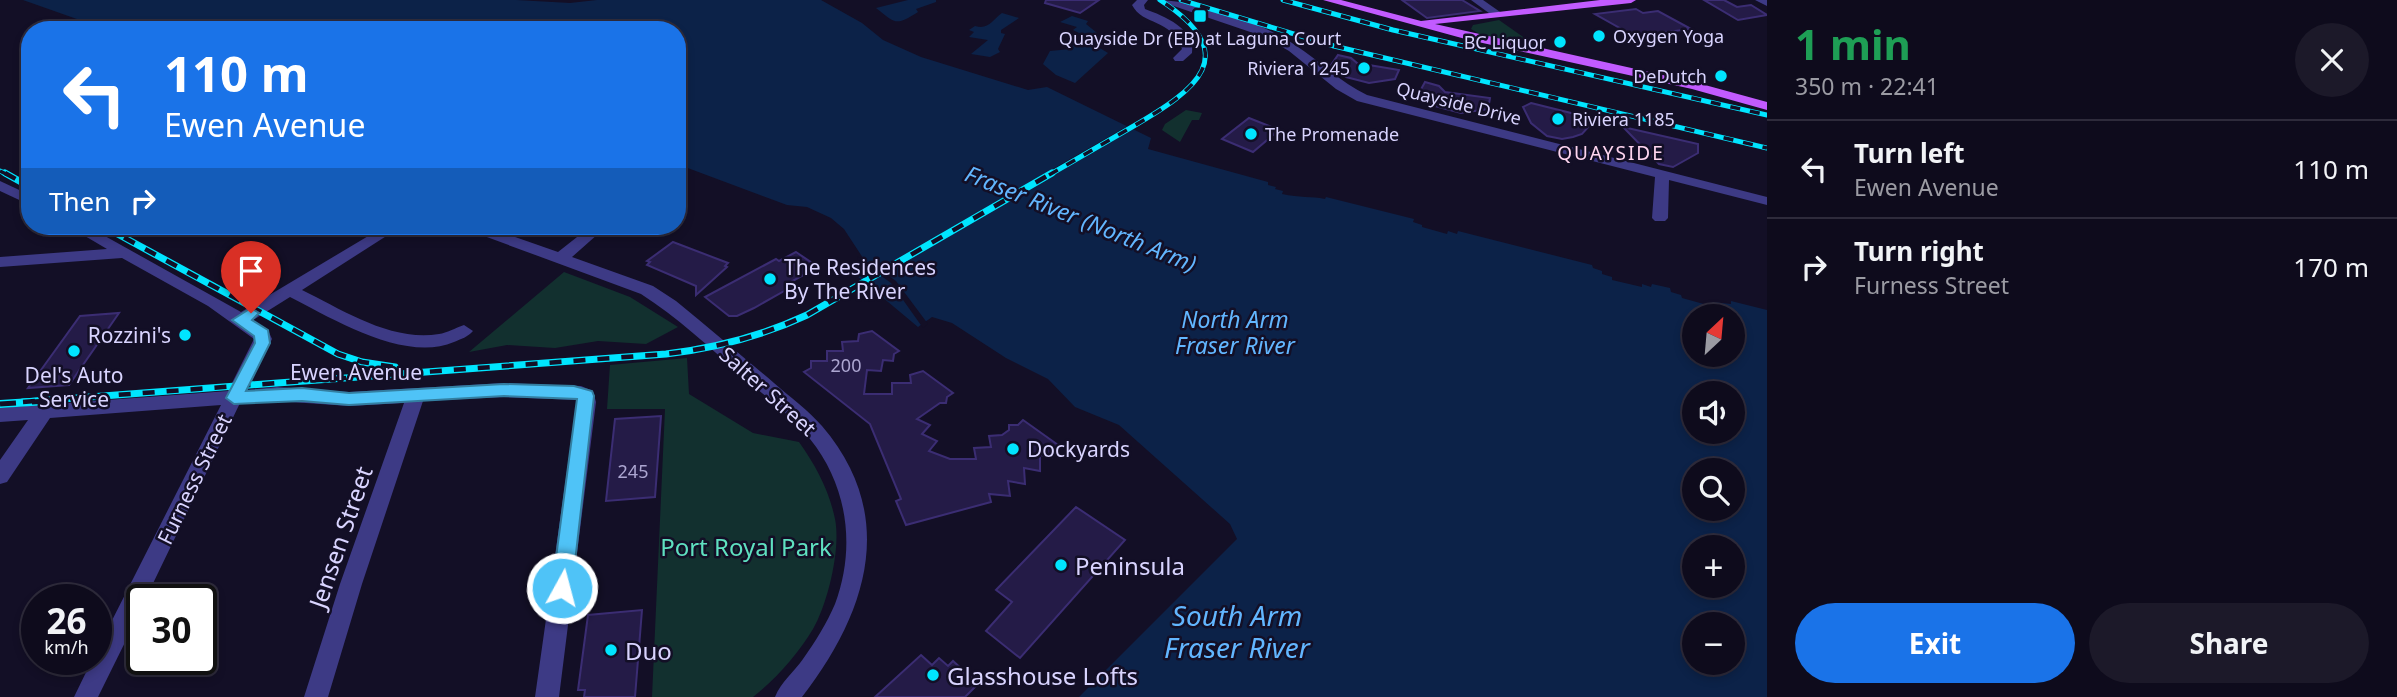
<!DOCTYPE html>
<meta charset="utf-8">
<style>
:root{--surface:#0e0b1c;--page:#1c1929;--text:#f1f3f6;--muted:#9b9ba3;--line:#2e2b3b;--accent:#1a73e8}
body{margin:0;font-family:"Noto Sans",sans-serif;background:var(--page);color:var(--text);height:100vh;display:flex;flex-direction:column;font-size:26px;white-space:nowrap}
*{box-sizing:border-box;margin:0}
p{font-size:23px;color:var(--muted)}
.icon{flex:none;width:38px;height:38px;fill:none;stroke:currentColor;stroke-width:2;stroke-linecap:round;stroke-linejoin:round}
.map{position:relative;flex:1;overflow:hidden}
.details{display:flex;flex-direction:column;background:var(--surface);width:630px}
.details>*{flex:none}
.top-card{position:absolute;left:21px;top:21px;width:665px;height:214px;border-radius:28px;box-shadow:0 4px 10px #0003,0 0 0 2px var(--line);background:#1a73e8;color:#fff;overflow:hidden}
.needle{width:46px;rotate:26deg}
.buttons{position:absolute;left:1682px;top:304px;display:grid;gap:14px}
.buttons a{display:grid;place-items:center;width:63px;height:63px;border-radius:50%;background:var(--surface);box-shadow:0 4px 10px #0003,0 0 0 2px var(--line);font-size:35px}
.speed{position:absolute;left:21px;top:584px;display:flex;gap:14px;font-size:35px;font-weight:700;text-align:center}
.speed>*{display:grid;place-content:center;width:91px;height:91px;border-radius:50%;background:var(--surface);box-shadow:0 4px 10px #0003,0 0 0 2px var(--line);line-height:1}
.speed small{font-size:18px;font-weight:400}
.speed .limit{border:4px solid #111;border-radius:10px;background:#fff;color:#111}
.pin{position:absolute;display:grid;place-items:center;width:60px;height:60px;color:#fff;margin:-72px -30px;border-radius:50% 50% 50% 0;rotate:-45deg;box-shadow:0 0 7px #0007}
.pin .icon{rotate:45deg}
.me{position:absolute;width:77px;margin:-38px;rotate:7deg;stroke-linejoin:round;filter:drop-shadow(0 0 5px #0008)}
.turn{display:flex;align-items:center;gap:24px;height:147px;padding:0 28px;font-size:32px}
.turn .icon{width:91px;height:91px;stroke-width:2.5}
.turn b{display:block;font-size:49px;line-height:60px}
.then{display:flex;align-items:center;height:66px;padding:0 28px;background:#0003;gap:14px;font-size:26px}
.round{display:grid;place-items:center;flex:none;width:74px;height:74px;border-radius:37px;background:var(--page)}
.head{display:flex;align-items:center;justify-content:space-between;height:119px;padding:0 28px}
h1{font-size:42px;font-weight:700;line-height:52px;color:#1e9e55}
.button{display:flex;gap:14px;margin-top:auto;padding:14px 28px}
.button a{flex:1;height:80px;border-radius:42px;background:var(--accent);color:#fff;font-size:28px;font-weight:700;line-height:80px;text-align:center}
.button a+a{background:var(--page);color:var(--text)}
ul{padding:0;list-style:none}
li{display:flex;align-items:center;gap:21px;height:98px;padding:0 28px;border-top:2px solid var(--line)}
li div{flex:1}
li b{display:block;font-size:26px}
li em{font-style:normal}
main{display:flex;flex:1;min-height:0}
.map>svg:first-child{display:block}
</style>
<main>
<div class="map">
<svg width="1767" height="697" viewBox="0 0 1767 697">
<rect width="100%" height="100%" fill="#130f26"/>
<g fill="#12302f">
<polygon points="1499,20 1539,48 1481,35 1471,29 1473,25"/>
<polygon points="1186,110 1202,113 1199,120 1192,120 1180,142 1162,130 1165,124"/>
<polygon points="564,272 630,297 678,327 646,344 598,341 555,348 507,345 469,352"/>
<path d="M687 358 689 394 753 433 799 442C816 466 829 490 835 519 841 548 828 603 813 629 799 653 775 680 753 697H652L665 409H607L610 365Z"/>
</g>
<g fill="#0c2248" fill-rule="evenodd">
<path d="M23 0H516L570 3 597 0H821L862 23 883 40 921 57 1028 90 1047 87 1151 138 1148 149 1268 182V185L1276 187 1275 189 1283 191 1282 194C1300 198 1311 196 1325 199L1326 197 1414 219 1413 222 1422 225V227L1447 234 1448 231 1457 234 1458 231 1592 265 1593 268 1602 271V274L1612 277V280L1642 287V284L1651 287 1652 284 1670 288 1671 292 1681 295 1682 298 1711 306 1712 302 1731 304V301L1767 310V697H1079L1237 539 1230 524 1119 425 1075 407 1048 379 1006 358 952 323 932 317 918 327 857 276 856 270 863 258 844 229 831 218 807 207 787 205 677 164V30H108ZM1694 317H1732V355H1694ZM1694 394H1732V432H1694ZM1694 471H1732V509H1694ZM1694 548H1732V586H1694ZM1694 625H1732V663H1694Z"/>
<path d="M908 0H936V2L916 9 918 12C896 26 896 24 876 8Z"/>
<path d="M1002 13 1019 18 1001 30V33L1005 34 998 49 1000 52 990 57 971 54 988 40 969 37 974 32 969 30 975 26C989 30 992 20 1002 13Z"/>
<polygon points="1072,16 1088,21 1086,24 1097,33 1086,37 1088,41 1108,53 1075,83 1056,75 1043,64 1050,51 1071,49 1079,33 1073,30 1077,27 1060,22"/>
</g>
<polygon fill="#130f26" points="1131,124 1136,127 885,273 896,281 928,324 923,328 891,283 880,275 862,286 858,282 874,272 858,260 857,256 879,269"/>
<g fill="#241b47" stroke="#3b2d73" stroke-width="2">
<polygon points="1046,0 1099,0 1080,13 1045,3"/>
<polygon points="1402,0 1462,0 1480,11 1427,18"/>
<polygon points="1704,0 1724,0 1737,7 1751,5 1767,15 1738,20"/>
<polygon points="1636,9 1643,13 1658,11 1691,29 1634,36 1595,14"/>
<polygon points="1338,55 1351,58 1357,63 1399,70 1395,79 1369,83 1346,77 1331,65"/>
<polygon points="1425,82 1439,86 1445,92 1490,98 1488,109 1461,113 1435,106 1419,93"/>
<polygon points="1531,103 1583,116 1592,123 1582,134 1573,137 1562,139 1547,136 1531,123 1523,107"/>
<polygon points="1249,118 1279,130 1253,152 1222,139"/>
<polygon points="1623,127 1698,144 1698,153 1673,167 1659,164"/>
<polygon points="673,242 728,263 725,266 727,267 696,295 696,286 647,265 650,262 647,261"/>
<polygon points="796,252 818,267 789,283 793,286 754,308 737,316 729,316 705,297 776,259 779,261"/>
<polygon points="119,313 69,385 28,388 80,316"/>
<polygon points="872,331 899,351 894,354 893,361 883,360 881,371 867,370 864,394 892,394 892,383 911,383 910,375 923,371 953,393 947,397 946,403 940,403 917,419 930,425 922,434 937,441 929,451 950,459 976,459 974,448 991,447 989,436 1002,435 1009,430 1009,425 1018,425 1023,420 1058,445 1052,449 1052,457 1040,455 1040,471 1024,468 1025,484 1008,481 1010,496 989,494 991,502 906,525 896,501 901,499 870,424 804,372 811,368 811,361 827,361 827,351 843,351 842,342 858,341 859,334"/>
<polygon points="661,416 655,497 606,501 615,419"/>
<polygon points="1076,507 1125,540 1020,658 986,631 1012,602 996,590"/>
<polygon points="642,610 635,697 584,697 585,690 578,690 588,615"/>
<polygon points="921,655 932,665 939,658 948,666 953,661 978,684 965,697 875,697"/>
</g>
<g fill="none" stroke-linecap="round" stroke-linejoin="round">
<g fill="#3d3a85" fill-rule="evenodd">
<path d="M1137 0H1148L1144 5 1145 9C1164 16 1196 29 1192 53L1183 61H1175L1173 58 1182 49C1171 18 1143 26 1132 5Z"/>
<path d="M1156 0C1197 0 1261 22 1295 45 1320 61 1340 82 1367 95L1767 197V205L1669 180 1668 218 1665 221H1655L1652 218 1655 177 1357 101 1336 89 1289 51 1265 37Z"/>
<polygon points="1471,0 1483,0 1503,14 1493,16"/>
<polygon points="1755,0 1767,0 1767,6"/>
<polygon points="0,181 30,195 30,205 0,191"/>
<path d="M68 226H87L241 312 385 226H402L302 290C343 310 391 342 439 334 447 333 455 328 464 325L473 331C468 337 461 339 454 342 405 363 333 319 290 297L253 320 268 330 272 339 247 390 277 387 349 392 504 383 581 386 593 391 596 402 559 697H535L577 400 504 397 423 401 362 584 328 697H304L340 584 404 403 349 406 277 401 240 403 145 600H142V608L98 697H74L92 660H96V652L221 405 50 418 7 482 0 484V460L28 420 0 422V408L228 391 254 339 208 306 122 258 0 267V257L107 249Z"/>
<path d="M462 226H484L558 252 591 226H607L572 257 653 286 676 301C709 328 742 356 774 383 790 397 808 410 822 426 899 516 867 613 802 697H775C781 682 794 672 803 659 815 642 827 623 835 604 856 548 848 486 810 439 790 414 763 395 740 374 708 346 677 317 641 294L465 229Z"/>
</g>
<polygon fill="#c25bff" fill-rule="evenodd" points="1323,0 1341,0 1421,21 1600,0 1636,0 1631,3 1435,24 1694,82 1767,102 1767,110 1692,89 1469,40"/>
<defs>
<g id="rail-far2">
<polyline points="1181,0 1334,46 1767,148"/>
<polyline points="1283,0 1393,30 1767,115"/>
<polyline points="0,171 8,175"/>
<path d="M1049 175C1077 159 1104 143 1132 127 1196 90 1245 55 1160 0"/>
</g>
<g id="rail-far1">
<polyline points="5,173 30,187"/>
<polyline points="103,226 338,354 362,362 395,367"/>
<path d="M23 402 666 354C716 348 762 336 807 315L1052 173"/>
</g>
<polyline id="rail" points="0,404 47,401"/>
</defs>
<use href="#rail-far2" stroke="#00e5ff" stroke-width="5"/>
<use href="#rail-far1" stroke="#00e5ff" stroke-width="7"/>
<use href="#rail" stroke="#00e5ff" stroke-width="8"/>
<use href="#rail-far2" stroke="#130f26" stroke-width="3.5" stroke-dasharray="10" stroke-linecap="butt"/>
<use href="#rail-far1" stroke="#130f26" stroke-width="4.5" stroke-dasharray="12" stroke-linecap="butt"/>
<use href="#rail" stroke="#130f26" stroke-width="5" stroke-dasharray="16" stroke-linecap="butt"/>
</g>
<polygon fill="#4fc3f7" stroke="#337fa1" stroke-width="2" points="251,308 259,313 252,320 268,330 270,343 246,391 302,388 349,393 504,384 574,386 592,391 594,396 572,588 569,594 562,597 554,594 552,588 577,399 504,396 349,405 302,401 234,404 226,398 255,343 254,336 232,320"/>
<g fill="#00e5ff" stroke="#130f26" stroke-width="2.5">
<rect x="1193" y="9" width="14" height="14" rx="3.5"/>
<circle cx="1599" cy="36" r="7"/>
<circle cx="1560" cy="42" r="7"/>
<circle cx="1364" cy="68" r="7"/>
<circle cx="1721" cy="76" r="7"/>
<circle cx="1558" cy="119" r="7"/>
<circle cx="1251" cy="134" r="7"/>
<circle cx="770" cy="279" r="7"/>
<circle cx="185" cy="335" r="7"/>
<circle cx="74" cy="351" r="7"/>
<circle cx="1013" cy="449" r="7"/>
<circle cx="1061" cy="565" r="7"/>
<circle cx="611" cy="650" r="7"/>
<circle cx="933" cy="675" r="7"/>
</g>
<g text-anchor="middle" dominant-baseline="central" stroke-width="5" stroke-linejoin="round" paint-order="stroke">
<g font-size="18" fill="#d9d4ff" stroke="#130f26" text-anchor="start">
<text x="1613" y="36">Oxygen Yoga</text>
<text x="1200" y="38" text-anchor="middle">Quayside Dr (EB) at Laguna Court</text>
<text x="1546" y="42" text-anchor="end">BC Liquor</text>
<text x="1350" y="68" text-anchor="end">Riviera 1245</text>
<text x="1707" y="76" text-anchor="end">DeDutch</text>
<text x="1572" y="119">Riviera 1185</text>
<text x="1265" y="134">The Promenade</text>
</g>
<g font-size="18" fill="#d9d4ff" stroke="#130f26">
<text transform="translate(1459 103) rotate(14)">Quayside Drive</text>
</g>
<g font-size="18" fill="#aca6d1">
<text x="846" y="365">200</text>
<text x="633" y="471">245</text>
</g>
<g font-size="19" letter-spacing="2" fill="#ffd6f0" stroke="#130f26">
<text x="1611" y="153">QUAYSIDE</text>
</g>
<g font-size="21" fill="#d9d4ff" stroke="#130f26" text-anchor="start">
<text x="784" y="267">The Residences<tspan x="784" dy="24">By The River</tspan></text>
<text x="171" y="335" text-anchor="end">Rozzini's</text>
<text x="74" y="375" text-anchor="middle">Del's Auto<tspan x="74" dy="24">Service</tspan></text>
<text x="1027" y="449">Dockyards</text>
</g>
<g font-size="21" fill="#d9d4ff" stroke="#130f26">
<text x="356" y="372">Ewen Avenue</text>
<text transform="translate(768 391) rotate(42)">Salter Street</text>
<text transform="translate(194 479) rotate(-64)">Furness Street</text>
</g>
<g font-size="23" font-style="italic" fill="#62b6ff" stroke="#130f26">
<text transform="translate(1081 218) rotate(22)">Fraser River (North Arm)</text>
<text x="1235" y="319">North Arm<tspan x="1235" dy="26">Fraser River</tspan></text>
</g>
<g font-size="24" fill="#d9d4ff" stroke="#130f26">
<text transform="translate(340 537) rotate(-71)">Jensen Street</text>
</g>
<g font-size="24" fill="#5fe0c0" stroke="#130f26">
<text x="746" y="546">Port Royal Park</text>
</g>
<g font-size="24" fill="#d9d4ff" stroke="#130f26" text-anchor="start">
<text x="1075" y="565">Peninsula</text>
<text x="625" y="650">Duo</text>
<text x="947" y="675">Glasshouse Lofts</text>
</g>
<g font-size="28" font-style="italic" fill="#62b6ff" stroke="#130f26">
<text x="1237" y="615">South Arm<tspan x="1237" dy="32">Fraser River</tspan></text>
</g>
</g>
</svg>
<div class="buttons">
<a><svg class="needle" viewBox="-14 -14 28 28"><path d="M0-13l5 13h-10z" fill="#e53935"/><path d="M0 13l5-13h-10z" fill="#9b9ba3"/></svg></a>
<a><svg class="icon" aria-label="sound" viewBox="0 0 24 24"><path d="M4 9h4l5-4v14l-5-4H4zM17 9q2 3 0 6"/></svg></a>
<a><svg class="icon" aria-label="search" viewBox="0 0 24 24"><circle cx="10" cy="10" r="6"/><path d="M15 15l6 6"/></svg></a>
<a>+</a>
<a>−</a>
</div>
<div class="speed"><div>26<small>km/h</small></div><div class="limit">30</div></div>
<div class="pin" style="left:251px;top:313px;background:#d93025"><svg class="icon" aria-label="arrive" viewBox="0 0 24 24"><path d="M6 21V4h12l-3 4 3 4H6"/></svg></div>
<svg class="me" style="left:562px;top:588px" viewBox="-20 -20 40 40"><circle r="17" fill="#4fc3f7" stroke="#fff" stroke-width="3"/><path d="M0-11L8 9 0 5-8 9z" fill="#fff"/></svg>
<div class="top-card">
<div class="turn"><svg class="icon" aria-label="left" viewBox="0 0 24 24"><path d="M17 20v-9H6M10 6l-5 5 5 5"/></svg><div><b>110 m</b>Ewen Avenue</div></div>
<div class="then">Then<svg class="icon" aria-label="right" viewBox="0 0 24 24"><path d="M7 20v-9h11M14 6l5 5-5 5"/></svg></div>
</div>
</div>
<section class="details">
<div class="head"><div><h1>1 min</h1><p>350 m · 22:41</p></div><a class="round"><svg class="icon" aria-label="close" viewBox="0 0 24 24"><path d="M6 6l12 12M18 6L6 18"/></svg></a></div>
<ul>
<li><svg class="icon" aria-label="left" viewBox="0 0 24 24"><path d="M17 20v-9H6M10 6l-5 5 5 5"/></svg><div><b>Turn left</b><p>Ewen Avenue</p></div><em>110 m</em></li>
<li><svg class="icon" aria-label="right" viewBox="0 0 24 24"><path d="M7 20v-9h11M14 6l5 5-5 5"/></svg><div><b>Turn right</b><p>Furness Street</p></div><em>170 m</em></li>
</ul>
<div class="button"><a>Exit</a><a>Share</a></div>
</section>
</main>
